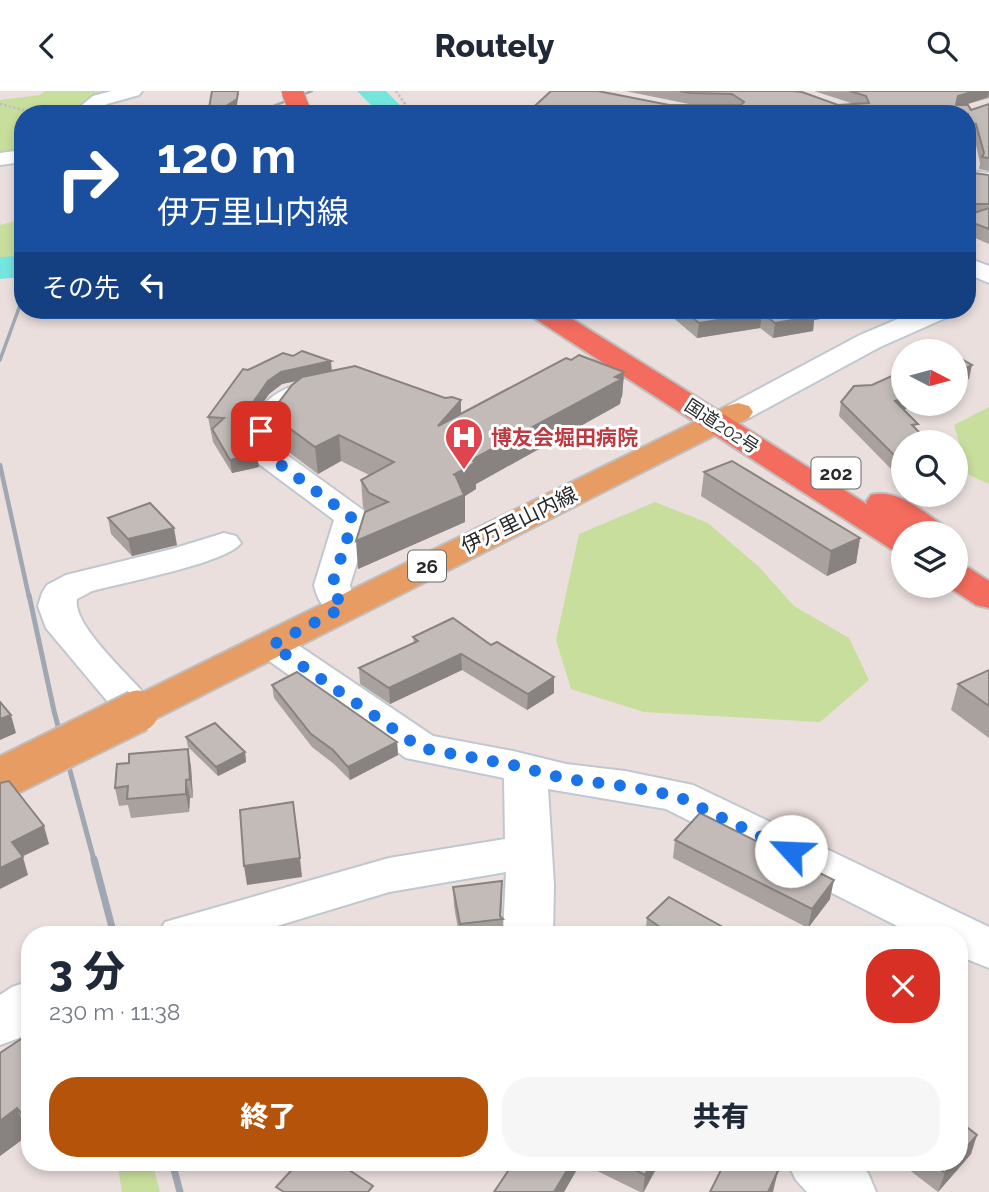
<!DOCTYPE html>
<html lang="ja">
<meta charset="utf-8">
<style>
:root{--surface:#fff;--page:#f6f6f7;--text:#1f2937;--muted:#747a83;--accent:#b45309}
body{margin:0;font-family:Raleway,"Noto Sans JP",sans-serif;background:var(--page);color:var(--text);height:100vh;display:flex;flex-direction:column;font-size:26px;white-space:nowrap}
*{box-sizing:border-box;margin:0}
p{font-size:23px;color:var(--muted)}
.icon{flex:none;width:38px;height:38px;fill:none;stroke:currentColor;stroke-width:2;stroke-linecap:round;stroke-linejoin:round}
.map{position:relative;flex:1;overflow:hidden}
.panel{position:absolute;left:21px;top:835px;width:947px;height:245px;display:flex;flex-direction:column;background:var(--surface);border-radius:28px;box-shadow:0 4px 10px #0003}
.panel>*{flex:none}
.top-card{position:absolute;left:14px;top:14px;width:962px;height:214px;border-radius:28px;box-shadow:0 4px 10px #0003;background:#1a4fa0;color:#fff;overflow:hidden}
.needle{width:46px;rotate:96deg}
.fabs{position:absolute;left:891px;top:248px;display:grid;gap:14px}
.fabs a{display:grid;place-items:center;width:77px;height:77px;border-radius:50%;background:var(--surface);box-shadow:0 4px 10px #0003;font-size:35px}
.pin{position:absolute;display:grid;place-items:center;width:60px;height:60px;color:#fff;margin:-30px;border-radius:14px;box-shadow:0 4px 10px #0006}
.me{position:absolute;width:77px;margin:-38px;rotate:295deg;stroke-linejoin:round;filter:drop-shadow(0 0 5px #0008)}
.turn{display:flex;align-items:center;gap:24px;height:147px;padding:0 28px;font-size:32px}
.turn .icon{width:91px;height:91px;stroke-width:2.5}
.turn b{display:block;font-size:49px;line-height:60px}
.then{display:flex;align-items:center;height:66px;padding:0 28px;background:#0003;gap:14px;font-size:26px}
.round{display:grid;place-items:center;flex:none;width:74px;height:74px;border-radius:28px;background:var(--page)}
.head{display:flex;align-items:center;justify-content:space-between;height:119px;padding:0 28px}
h1{font-size:42px;font-weight:800;line-height:52px}
.primary-button{display:flex;gap:14px;margin-top:auto;padding:14px 28px}
.primary-button a{flex:1;height:80px;border-radius:28px;background:var(--accent);color:#fff;font-size:28px;font-weight:800;line-height:80px;text-align:center}
.primary-button a+a{background:var(--page);color:var(--text)}
header{display:flex;justify-content:space-between;align-items:center;height:91px;padding:0 28px;background:var(--surface);font-size:32px;font-weight:800}
.map>svg:first-child{display:block}
</style>
<header><svg class="icon" aria-label="back" viewBox="0 0 24 24"><path d="M15 5l-7 7 7 7"/></svg>Routely<svg class="icon" aria-label="search" viewBox="0 0 24 24"><circle cx="10" cy="10" r="6"/><path d="M15 15l6 6"/></svg></header>
<div class="map">
<svg width="989" height="1101" viewBox="0 0 989 1101">
<rect width="100%" height="100%" fill="#eadfdc"/>
<g fill="#c8de9c">
<polygon points="45,0 124,0 110,3 67,23 23,23 23,36 20,37 21,61 0,63 0,9 40,4"/>
<polygon points="23,128 23,166 0,168 0,134"/>
<polygon points="989,316 989,393 969,384 954,334"/>
<polygon points="655,411 708,432 760,477 794,515 849,547 869,589 820,631 644,621 571,598 556,549 579,443"/>
<polygon points="117,1071 152,1071 160,1101 122,1101"/>
</g>
<g fill="none" stroke-linecap="round" stroke-linejoin="round">
<g fill="#75e6de" fill-rule="evenodd">
<polygon points="357,0 386,0 399,13 400,23 372,23 372,15"/>
<polygon points="18,165 23,166 23,186 0,188 0,166"/>
</g>
<defs>
<g id="minor">
<polygon points="112,0 142,0 139,4 107,13 93,23 71,23 93,5"/>
<polygon points="23,59 23,71 0,74 0,62"/>
<polygon points="968,80 989,82 989,94 968,92"/>
<polygon points="968,167 989,175 989,192 968,183"/>
<polygon points="919,219 954,219 950,225 880,256 749,327 738,330 727,327 723,321 727,315 860,244"/>
<path d="M322 286 332 289 337 295C322 316 291 298 275 344L280 359 363 419 368 426V436L350 494 352 502 363 516 357 524C334 530 319 518 314 494L334 429 255 370 245 344C259 306 285 295 322 286Z"/>
<path d="M224 442 236 445 241 452C227 472 121 492 92 500L77 508C71 536 141 594 159 620L153 629 138 633 123 629 46 537 38 515 42 502 47 494 66 484 172 458Z"/>
<polygon points="272,542 286,546 433,645 513,660 566,673 625,680 693,694 989,836 989,877 959,865 959,844 915,844 666,718 548,698 554,794 553,844 503,844 506,781 389,801 247,844 158,844 165,831 389,767 505,748 504,687 406,667 258,562 253,554 258,546"/>
<polygon points="30,890 30,939 19,947 0,954 0,904 12,896"/>
<polygon points="787,1071 856,1071 868,1082 876,1101 807,1101 796,1089"/>
</g>
<polygon id="major" points="738,312 749,315 753,321 749,327 153,629 138,633 123,629 117,620 123,611 727,315"/>
<g id="highway">
<path d="M527 219H558L868 414 866 411 871 404C898 397 924 422 946 436L951 443H903V461L891 458 531 225Z"/>
<polygon points="956,474 969,477 989,490 989,517 976,514 947,495 956,495"/>
</g>
</defs>
<use href="#minor" stroke="#c0c8cf" stroke-width="4"/>
<use href="#major" stroke="#bfbfbf" stroke-width="4"/>
<use href="#highway" stroke="#bfbfbf" stroke-width="4"/>
<g stroke="#bfbfbf" stroke-width="2.5" stroke-dasharray="2.5 2" stroke-linecap="butt">
<polyline points="396,0 412,23"/>
<polyline points="0,13 31,21 59,19"/>
</g>
<use href="#minor" fill="#fff" fill-rule="evenodd"/>
<use href="#major" fill="#e79c64" fill-rule="evenodd"/>
<use href="#highway" fill="#f36c5e" fill-rule="evenodd"/>
<polyline stroke="#9fa8b2" stroke-width="2.5" points="253,23 312,0"/>
<polyline stroke="#9fa8b2" stroke-width="3.5" points="0,269 23,206"/>
<polyline stroke="#9fa8b2" stroke-width="4.5" points="0,374 29,506"/>
<polyline stroke="#9fa8b2" stroke-width="5" points="29,504 54,620 94,769"/>
<g stroke="#9fa8b2" stroke-width="7">
<polyline points="94,768 114,844"/>
<polyline points="172,1071 180,1101"/>
</g>
<defs>
<polyline id="major-bridge" points="0,688 138,620"/>
<polyline id="highway-bridge" points="292,0 301,23"/>
</defs>
<use href="#major-bridge" stroke="#bfbfbf" stroke-width="45" stroke-linecap="butt"/>
<use href="#highway-bridge" stroke="#bfbfbf" stroke-width="23" stroke-linecap="butt"/>
<use href="#major-bridge" stroke="#e79c64" stroke-width="41"/>
<use href="#highway-bridge" stroke="#f36c5e" stroke-width="21"/>
</g>
<g fill="#a8a19d">
<polygon points="625,0 793,0 838,14 854,13 814,0 989,0 989,7 964,14 971,19 989,13 989,80 979,78 980,72 974,45 968,45 968,23 669,14 721,14 689,13"/>
<polygon points="989,84 989,153 968,144 968,87 971,88"/>
<polygon points="664,219 874,219 814,229 813,240 773,247 760,237 697,247"/>
<polygon points="248,279 331,280 461,323 624,281 622,306 621,307 620,313 476,393 476,398 465,405 465,431 358,478 366,421 363,416 361,389 369,384 341,370 318,383 283,357 279,341 276,315 297,290 282,293 269,303 244,340 246,351 259,376 232,382 213,351 208,326"/>
<polygon points="841,311 915,313 904,319 917,339 894,381 839,325"/>
<polygon points="704,381 860,447 856,472 827,485 701,405"/>
<polygon points="108,427 177,454 132,465 111,443"/>
<polygon points="413,546 491,554 554,586 554,602 527,619 462,579 390,613 360,593 359,577 414,552"/>
<polygon points="989,579 989,647 951,619 958,593"/>
<polygon points="272,594 397,651 398,664 350,689 334,673 312,656 274,607"/>
<polygon points="186,646 245,661 246,671 218,685 188,656"/>
<polygon points="188,658 191,676 193,707 190,707 189,721 131,727 128,714 119,715 115,697 129,672"/>
<polygon points="675,749 830,808 808,837 673,767"/>
<polygon points="453,796 502,809 501,826 503,828 503,844 459,844 454,815"/>
<polygon points="647,827 737,844 645,844"/>
<polygon points="30,942 30,1048 27,1045 0,1065"/>
<polygon points="971,1063 938,1101 899,1071 959,1071"/>
<polygon points="505,1071 660,1071 644,1101 640,1101 581,1072 564,1101 494,1101 512,1075"/>
</g>
<g fill="#888380">
<polygon points="238,0 239,0 237,14 223,23 214,23"/>
<polygon points="975,0 989,0 988,6 956,17 956,14 958,5"/>
<polygon points="803,219 874,219 814,229 813,240 773,247 775,232"/>
<polygon points="762,222 760,237 697,247 699,232"/>
<polygon points="331,270 332,282 282,293 269,303 243,340 242,327 268,290 281,281"/>
<polygon points="972,274 969,288 956,294 956,282"/>
<polygon points="624,281 622,306 621,307 620,313 476,393 476,398 465,405 465,431 358,478 356,450 453,384 471,369"/>
<polygon points="903,307 903,313 915,313 893,324 895,310"/>
<polygon points="461,309 461,335 438,335"/>
<polygon points="339,344 341,370 318,383 315,356"/>
<polygon points="257,363 259,376 232,382 230,369"/>
<polygon points="903,366 903,380 894,381 897,367"/>
<polygon points="174,437 177,454 132,465 128,448"/>
<polygon points="860,447 856,472 827,485 831,460"/>
<polygon points="461,563 462,579 390,613 389,597"/>
<polygon points="554,586 554,602 527,619 528,603"/>
<polygon points="11,624 16,642 0,649 0,628"/>
<polygon points="397,651 398,664 350,689 348,676"/>
<polygon points="188,658 191,676 193,707 190,688"/>
<polygon points="245,661 246,671 218,685 216,676"/>
<polygon points="186,689 190,707 189,721 186,703"/>
<polygon points="44,735 49,753 17,768 12,751"/>
<polygon points="23,766 28,784 0,798 0,777"/>
<polygon points="300,767 302,786 247,794 244,775"/>
<polygon points="834,789 830,808 808,837 812,818"/>
<polygon points="17,1017 27,1045 0,1065 0,1030"/>
<polygon points="977,1044 971,1063 938,1101 945,1082 954,1071 959,1071 959,1065"/>
<polygon points="572,1071 581,1071 564,1101 554,1101"/>
<polygon points="652,1071 660,1071 643,1101 645,1084"/>
<polygon points="778,1080 773,1101 768,1101"/>
</g>
<g fill="#c3bbb7" stroke="#888380" stroke-width="2">
<polygon points="212,0 238,0 237,8 214,23 208,23"/>
<polygon points="551,0 598,0 669,14 741,14 744,11 732,3 690,2 680,0 793,0 802,1 838,14 869,12 866,5 850,0 975,0 958,5 956,14 968,14 971,19 989,13 989,67 982,66 984,62 976,33 968,33 968,23 526,23"/>
<polygon points="974,82 989,84 989,113 968,113 968,87 971,88"/>
<polygon points="989,117 989,138 968,130 968,124"/>
<polygon points="683,219 806,219 815,225 775,232 762,222 699,232"/>
<polygon points="302,260 331,270 281,281 268,290 242,327 246,351 257,363 230,369 212,338 224,327 208,326 243,278 248,279 283,262 293,265"/>
<polygon points="579,264 624,281 615,286 622,288 471,369 476,371 453,384 455,383 464,404 356,450 365,421 388,411 369,402 361,389 394,371 339,344 315,356 281,331 276,315 292,294 302,286 355,275 445,307 452,306 461,309 438,335 566,267 571,269"/>
<polygon points="956,265 972,274 956,282"/>
<polygon points="903,280 903,307 895,310 918,333 912,334 930,352 903,352 903,366 897,367 841,311 854,295 872,294"/>
<polygon points="732,370 860,447 831,460 704,381"/>
<polygon points="150,412 174,437 128,448 108,427"/>
<polygon points="453,527 491,554 497,551 554,586 528,603 461,563 389,597 359,577 418,550 413,546"/>
<polygon points="989,579 989,615 958,593"/>
<polygon points="297,581 397,651 348,676 333,659 311,643 272,594"/>
<polygon points="0,611 11,624 0,628"/>
<polygon points="215,632 245,661 216,676 186,646"/>
<polygon points="188,658 190,688 186,689 186,703 127,708 128,695 115,697 117,673 129,672 129,663"/>
<polygon points="9,690 44,735 12,751 23,766 0,777 0,692"/>
<polygon points="293,711 300,767 244,775 240,719"/>
<polygon points="700,722 834,789 812,818 675,749"/>
<polygon points="502,790 500,825 503,828 460,833 453,796"/>
<polygon points="669,806 737,844 671,844 647,827"/>
<polygon points="386,836 406,844 381,844"/>
<polygon points="30,942 30,1032 17,1017 0,1030 0,962"/>
<polygon points="959,1030 977,1044 959,1065"/>
<polygon points="299,1071 337,1071 373,1095 368,1101 284,1101 276,1096"/>
<polygon points="514,1071 572,1071 554,1101 494,1101"/>
<polygon points="618,1071 652,1071 645,1084"/>
<polygon points="725,1071 759,1071 778,1080 768,1101 710,1101"/>
<polygon points="930,1071 954,1071 945,1082"/>
</g>
<g fill="none" stroke-linecap="round" stroke-linejoin="round">
<polyline stroke="#1a73e8" stroke-width="12" stroke-dasharray="0 21.6" points="261,340 266,363 351,426 351,436 332,494 334,503 344,516 272,554 421,657 513,674 566,688 625,695 677,705 791,760"/>
</g>
<defs>
<symbol id="hospital-pin" viewBox="-11 -11 22 30"><path d="M0 17L-7.5 6A9.5 9.5 0 1 1 7.5 6Z" fill="#e0444e" stroke="#fff"/><path d="M-5-5h3v3.5h4V-5h3V5h-3V1.5h-4V5h-3Z" fill="#fff"/></symbol>
</defs>
<g fill-rule="evenodd">
<use href="#hospital-pin" x="442" y="324" width="44" height="60"/>
</g>
<g text-anchor="middle" dominant-baseline="central" stroke-width="6" stroke-linejoin="round" paint-order="stroke">
<g font-size="18" fill="#292929" stroke="#fff">
<text transform="translate(722 335) rotate(33)">国道202号</text>
</g>
<g fill="#fff" stroke="#696969" stroke-width="2">
<rect x="811.5" y="366.5" width="49" height="31" rx="5"/>
<rect x="408" y="459.5" width="38" height="31" rx="5"/>
</g>
<g font-size="19" font-weight="bold" fill="#292929">
<text x="836" y="382">202</text>
<text x="427" y="475">26</text>
</g>
<g font-size="21" font-weight="bold" fill="#be3a42" stroke="#fff" text-anchor="start">
<text x="491" y="346">博友会堀田病院</text>
</g>
<g font-size="21" fill="#292929" stroke="#fff">
<text transform="translate(519 429) rotate(-26)">伊万里山内線</text>
</g>
</g>
</svg>
<div class="fabs">
<a><svg class="needle" viewBox="-14 -14 28 28"><path d="M0-13l5 13h-10z" fill="#e53935"/><path d="M0 13l5-13h-10z" fill="#747a83"/></svg></a>
<a><svg class="icon" aria-label="search" viewBox="0 0 24 24"><circle cx="10" cy="10" r="6"/><path d="M15 15l6 6"/></svg></a>
<a><svg class="icon" aria-label="layers" viewBox="0 0 24 24"><path d="M12 4l9 5-9 5-9-5zM3 14l9 5 9-5"/></svg></a>
</div>
<div class="pin" style="left:261px;top:340px;background:#d93025"><svg class="icon" aria-label="arrive" viewBox="0 0 24 24"><path d="M6 21V4h12l-3 4 3 4H6"/></svg></div>
<svg class="me" style="left:791px;top:760px" viewBox="-20 -20 40 40"><circle r="19" fill="#fff"/><path d="M0-13L10 11 0 6-10 11z" fill="#1a73e8"/></svg>
<div class="top-card">
<div class="turn"><svg class="icon" aria-label="right" viewBox="0 0 24 24"><path d="M7 20v-9h11M14 6l5 5-5 5"/></svg><div><b>120 m</b>伊万里山内線</div></div>
<div class="then">その先<svg class="icon" aria-label="left" viewBox="0 0 24 24"><path d="M17 20v-9H6M10 6l-5 5 5 5"/></svg></div>
</div>
<section class="panel">
<div class="head"><div><h1>3 分</h1><p>230 m · 11:38</p></div><a class="round" style="background:#d93025;color:#fff"><svg class="icon" aria-label="close" viewBox="0 0 24 24"><path d="M6 6l12 12M18 6L6 18"/></svg></a></div>
<div class="primary-button"><a>終了</a><a>共有</a></div>
</section>
</div>
